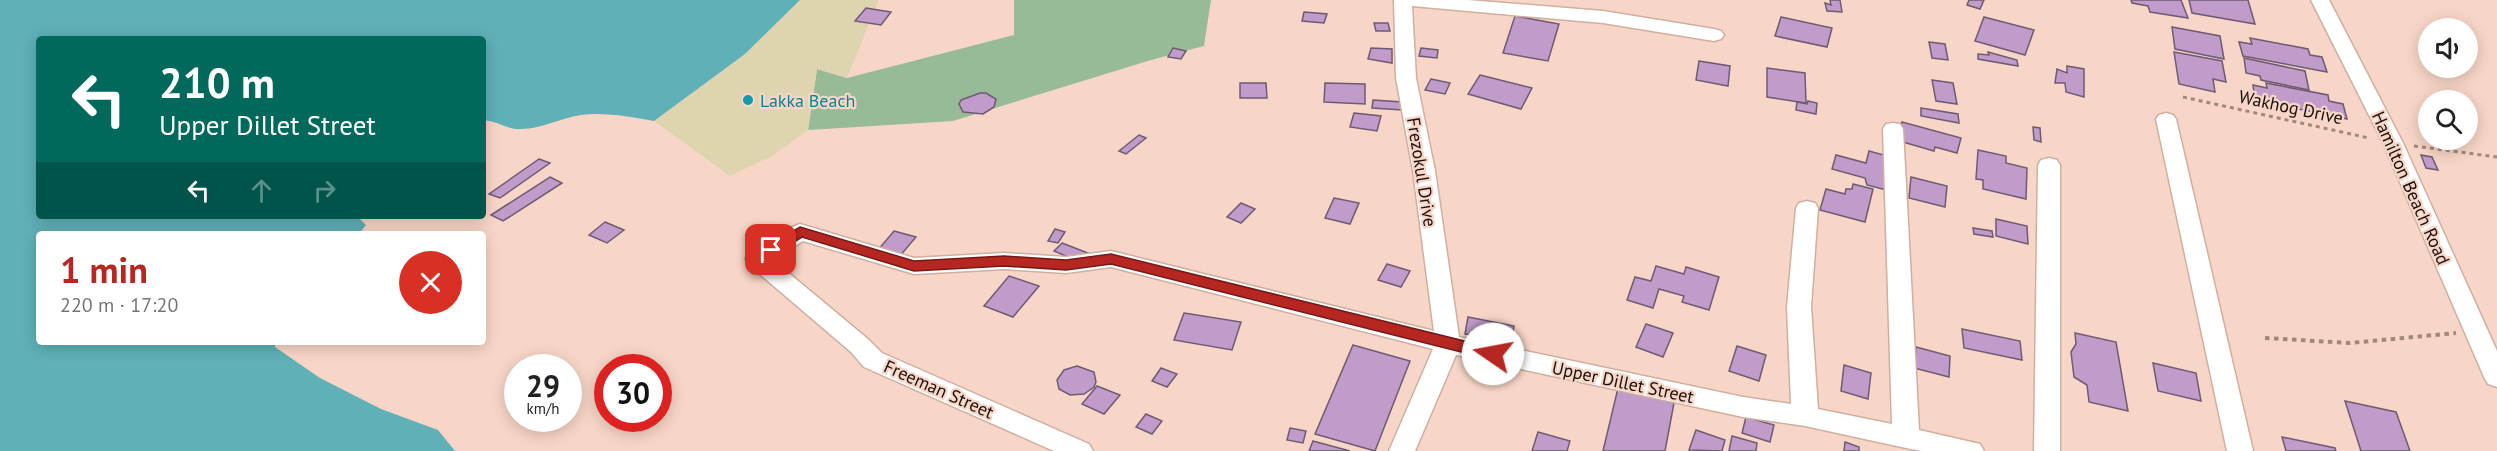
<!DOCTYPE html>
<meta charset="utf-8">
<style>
:root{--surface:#fff;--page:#f2f2f2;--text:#202124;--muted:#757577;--accent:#b62722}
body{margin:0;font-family:"PT Sans",sans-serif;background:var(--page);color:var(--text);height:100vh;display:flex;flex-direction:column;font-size:22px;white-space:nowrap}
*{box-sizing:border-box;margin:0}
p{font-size:20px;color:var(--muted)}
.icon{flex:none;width:33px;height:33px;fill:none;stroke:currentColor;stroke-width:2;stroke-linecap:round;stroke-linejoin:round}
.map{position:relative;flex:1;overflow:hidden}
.details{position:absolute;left:36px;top:231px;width:450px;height:114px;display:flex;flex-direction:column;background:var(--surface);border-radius:6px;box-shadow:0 3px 15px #0003}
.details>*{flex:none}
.top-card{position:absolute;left:36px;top:36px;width:450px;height:183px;border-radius:6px;box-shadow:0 3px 15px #0003;background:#00695c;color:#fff;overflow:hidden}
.fabs{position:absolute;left:2418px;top:18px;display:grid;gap:12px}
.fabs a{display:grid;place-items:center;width:60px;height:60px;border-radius:50%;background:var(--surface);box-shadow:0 3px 15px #0003;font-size:30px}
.speed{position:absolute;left:504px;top:354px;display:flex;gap:12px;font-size:30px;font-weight:700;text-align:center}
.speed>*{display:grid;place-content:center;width:78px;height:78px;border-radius:50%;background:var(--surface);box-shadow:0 3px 15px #0003;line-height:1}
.speed small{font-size:15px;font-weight:400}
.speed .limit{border:9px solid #d22;background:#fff;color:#111}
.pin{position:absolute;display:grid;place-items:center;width:51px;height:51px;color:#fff;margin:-26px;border-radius:12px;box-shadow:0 3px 9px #0006}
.me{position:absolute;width:66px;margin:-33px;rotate:282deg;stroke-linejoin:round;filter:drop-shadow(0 0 4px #0008)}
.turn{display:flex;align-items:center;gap:21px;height:126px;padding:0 24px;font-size:27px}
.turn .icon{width:78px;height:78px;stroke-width:2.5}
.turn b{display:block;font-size:42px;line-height:51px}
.lanes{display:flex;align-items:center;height:57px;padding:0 24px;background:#0003;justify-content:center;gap:30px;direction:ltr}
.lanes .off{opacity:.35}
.round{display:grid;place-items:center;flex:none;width:63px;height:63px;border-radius:32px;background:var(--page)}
.overview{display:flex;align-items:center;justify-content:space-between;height:102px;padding:0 24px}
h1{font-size:36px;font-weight:700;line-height:45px;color:var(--accent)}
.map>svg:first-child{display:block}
</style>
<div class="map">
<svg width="2497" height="451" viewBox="0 0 2497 451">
<rect width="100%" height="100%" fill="#f8d6c7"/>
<polygon fill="#96bb96" points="1014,0 1211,0 1204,46 1151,60 953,121 808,130 817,69 847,78 1014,35"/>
<polygon fill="#ded5b0" points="800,0 879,0 847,78 817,69 808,130 772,156 730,176 654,121 745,54"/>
<path fill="#60b0b8" d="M0 0H800L745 54 654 121C630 117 605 112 581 115 559 118 541 130 518 129 507 129 497 121 483 120V39H39V216H357L366 225 359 234H39V342H275V347L320 378 381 409 438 430 455 451H0Z"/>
<g fill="#c19bca" stroke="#6e5b73" stroke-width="1.5">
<polygon points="1830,0 1840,0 1842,12 1827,11 1825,3 1831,5"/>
<polygon points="1969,0 1984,0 1980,9 1967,5"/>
<polygon points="2131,0 2181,0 2188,18 2150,12 2148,6 2132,3"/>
<polygon points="2189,0 2248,0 2255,24 2192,13"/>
<polygon points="866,8 891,12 881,25 855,21"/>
<polygon points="1304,12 1327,14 1324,23 1302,21"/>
<polygon points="1515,16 1559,24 1548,61 1503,53"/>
<polygon points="1781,17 1832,28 1827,47 1775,36"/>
<polygon points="1984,17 2034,30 2025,55 1975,41"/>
<polygon points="1374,23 1388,23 1390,31 1376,31"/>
<polygon points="2172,27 2220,36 2224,59 2175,49"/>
<polygon points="2250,38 2308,49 2310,55 2322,57 2327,72 2243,56 2239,42 2252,44"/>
<polygon points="1929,42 1945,44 1948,60 1932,58"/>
<polygon points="1173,48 1186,51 1181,59 1168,57"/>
<polygon points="1371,48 1392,49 1392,63 1368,59"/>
<polygon points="1421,48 1438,50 1437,58 1419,56"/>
<polygon points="1988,52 2017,60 2018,66 1978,59 1978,54 1989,55"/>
<polygon points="2174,52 2222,61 2226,82 2213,79 2215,92 2179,84"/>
<polygon points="2244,58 2305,71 2309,90 2261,80 2260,76 2246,73"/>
<polygon points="1699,61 1730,66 1728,86 1696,80"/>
<polygon points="2067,66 2084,69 2084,97 2066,92 2065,83 2055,83 2057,69 2067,73"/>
<polygon points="1767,68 1805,73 1806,103 1767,97"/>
<polygon points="1480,75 1532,88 1521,109 1468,94"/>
<polygon points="1431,79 1450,83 1445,94 1425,90"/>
<polygon points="1932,80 1953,83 1957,104 1936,101"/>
<polygon points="1240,83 1266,83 1267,98 1240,98"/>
<polygon points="1325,83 1365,84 1365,104 1324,102"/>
<polygon points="2266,83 2328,95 2329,101 2343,104 2347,119 2255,100 2253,85 2267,88"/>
<polygon points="980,93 986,93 996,99 994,107 983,114 963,112 959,104 961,100"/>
<polygon points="1373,100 1402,102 1402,110 1372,108"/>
<polygon points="1808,101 1817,103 1816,114 1796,110 1797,102 1807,104"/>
<polygon points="1921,108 1958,114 1959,123 1921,116"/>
<polygon points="1354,113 1381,116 1377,131 1350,127"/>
<polygon points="1902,122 1961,138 1957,153 1935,147 1934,151 1896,140"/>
<polygon points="2033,127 2040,128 2041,142 2034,140"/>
<polygon points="1139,135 1146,138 1126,154 1119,151"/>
<polygon points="1978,150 2006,156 2006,163 2027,168 2026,199 1983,189 1983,180 1976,179"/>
<polygon points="1869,151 1891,157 1890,191 1867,185 1865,178 1832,169 1836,155 1866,163"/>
<polygon points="2421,155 2432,157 2438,170 2426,168"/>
<polygon points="539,159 550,163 500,198 489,194"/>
<polygon points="550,177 562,183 503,221 491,215"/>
<polygon points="1911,177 1947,186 1945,207 1909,198"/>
<polygon points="1853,184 1873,189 1865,222 1820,210 1826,189 1845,194 1846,189 1852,189"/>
<polygon points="1334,198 1359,203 1350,224 1325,218"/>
<polygon points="1241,203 1255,209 1241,223 1227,217"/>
<polygon points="1996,219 2027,226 2028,244 1996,236"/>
<polygon points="605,222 624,230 607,243 589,235"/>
<polygon points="1973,228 1992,231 1993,237 1974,234"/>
<polygon points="1055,229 1065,232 1058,243 1048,241"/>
<polygon points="894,231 916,237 899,257 877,251"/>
<polygon points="1062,243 1088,253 1080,262 1054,251"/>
<polygon points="1387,264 1410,271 1401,287 1378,280"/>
<polygon points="1656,266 1684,274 1686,267 1719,277 1709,310 1682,302 1684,296 1659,289 1653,308 1627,300 1635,277 1651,281"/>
<polygon points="1009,276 1039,286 1013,317 984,306"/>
<polygon points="1184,313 1241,322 1232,350 1174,340"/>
<polygon points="1468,317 1514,326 1511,343 1465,334"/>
<polygon points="1646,324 1673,333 1663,357 1636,347"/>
<polygon points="1962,329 2020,341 2022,360 1964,348"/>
<polygon points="2075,333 2116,342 2128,411 2089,402 2087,385 2074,377 2071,352 2076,344"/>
<polygon points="1353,345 1410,361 1375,451 1315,434"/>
<polygon points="1737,346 1766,355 1759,381 1729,371"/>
<polygon points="1916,347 1950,356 1949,377 1914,368"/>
<polygon points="2153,363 2196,373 2201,401 2158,391"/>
<polygon points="1844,365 1871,373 1868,399 1841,391"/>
<polygon points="1077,366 1094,372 1096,382 1094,387 1084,394 1070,395 1059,389 1057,380 1064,370"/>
<polygon points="1161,368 1177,374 1167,387 1152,381"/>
<polygon points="1097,386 1120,395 1104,414 1082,404"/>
<polygon points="1618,388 1674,403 1665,451 1603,451"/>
<polygon points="2345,401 2396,412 2410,451 2361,451"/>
<polygon points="1146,414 1162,421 1152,434 1136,427"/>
<polygon points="1746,417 1774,425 1770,442 1742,433"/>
<polygon points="1290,428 1306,431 1303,443 1287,440"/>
<polygon points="1696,430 1725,440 1722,451 1689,450"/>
<polygon points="1538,432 1570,441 1567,451 1532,451"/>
<polygon points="1732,436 1757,443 1756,451 1729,451"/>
<polygon points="2282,437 2335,448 2336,451 2286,451"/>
<polygon points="1313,441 1350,451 1309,451"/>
<polygon points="1845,442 1859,447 1859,451 1844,451"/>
</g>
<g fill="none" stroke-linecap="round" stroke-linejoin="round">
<defs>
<g id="minor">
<polygon points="1394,0 1468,0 1603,11 1714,29 1721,31 1724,35 1721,39 1714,41 1603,23 1412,6 1416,78 1435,171 1459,337 1743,397 1791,404 1787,307 1796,208 1799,203 1807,201 1815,203 1818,208 1811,307 1818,409 1892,424 1883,129 1886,124 1893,123 1900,124 1903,129 1919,430 1980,444 1984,451 1922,451 1906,448 1805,426 1743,417 1456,355 1415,451 1389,451 1433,349 1111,267 1066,273 1004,269 914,274 803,241 773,260 869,340 882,353 1089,444 1093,451 1054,451 864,367 851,352 749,265 745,259 749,253 792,227 800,224 914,258 1004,253 1066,257 1111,251 1434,331 1413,171 1396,78"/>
<polygon points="2311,0 2329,0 2403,143 2497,351 2497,387 2488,384 2484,377 2383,143"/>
<polygon points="2166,113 2173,115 2176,119 2253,451 2227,451 2156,119 2159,115"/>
<polygon points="2049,158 2057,160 2060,165 2060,451 2034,451 2038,165 2041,160"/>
</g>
</defs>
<use href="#minor" stroke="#cfafa0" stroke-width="3"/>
<g stroke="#a1887d" stroke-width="3" stroke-dasharray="4 4" stroke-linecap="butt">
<polyline points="2183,97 2369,138"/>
<polyline points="2414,146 2497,157"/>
</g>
<polyline stroke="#a1887d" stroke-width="4" stroke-dasharray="4.5 4.5" stroke-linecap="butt" points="2265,338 2350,343 2456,333"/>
<use href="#minor" fill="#fff" fill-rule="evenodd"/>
</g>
<polygon fill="#b62722" stroke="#761916" stroke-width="1.5" points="800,227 914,261 1004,256 1066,260 1111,254 1493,348 1499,350 1501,354 1499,358 1493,360 1111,264 1066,270 1004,266 914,271 802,237 776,253 766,253 764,250 766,247"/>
<circle fill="#0f9aa8" stroke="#f8d6c7" stroke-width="2" cx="748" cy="100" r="6"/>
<g text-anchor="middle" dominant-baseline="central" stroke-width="4.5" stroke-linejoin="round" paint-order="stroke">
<g font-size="18" fill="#0d838f" stroke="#f8d6c7" text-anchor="start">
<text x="760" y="100">Lakka Beach</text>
</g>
<g font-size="18" fill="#1b100b" stroke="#f8d6c7">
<text transform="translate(2291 107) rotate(12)">Wakhog Drive</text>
<text transform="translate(1422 172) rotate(81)">Frezokul Drive</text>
<text transform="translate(2411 188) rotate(66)">Hamilton Beach Road</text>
<text transform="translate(1623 382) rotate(12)">Upper Dillet Street</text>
<text transform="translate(939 389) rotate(24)">Freeman Street</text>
</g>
</g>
</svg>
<div class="fabs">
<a><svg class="icon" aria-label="sound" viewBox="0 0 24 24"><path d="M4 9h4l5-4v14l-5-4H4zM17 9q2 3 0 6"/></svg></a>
<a><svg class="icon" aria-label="search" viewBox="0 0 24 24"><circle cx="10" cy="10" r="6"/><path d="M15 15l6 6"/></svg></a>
</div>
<div class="speed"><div>29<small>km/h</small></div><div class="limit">30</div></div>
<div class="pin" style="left:771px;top:250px;background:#d93025"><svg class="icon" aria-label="arrive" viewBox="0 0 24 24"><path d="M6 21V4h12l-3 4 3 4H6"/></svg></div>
<svg class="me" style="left:1493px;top:354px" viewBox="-20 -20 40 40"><circle r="19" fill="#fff"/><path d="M0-13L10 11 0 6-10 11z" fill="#b62722"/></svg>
<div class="top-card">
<div class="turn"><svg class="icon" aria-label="left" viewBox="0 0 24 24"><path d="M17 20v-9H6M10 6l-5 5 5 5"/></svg><div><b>210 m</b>Upper Dillet Street</div></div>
<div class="lanes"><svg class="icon" aria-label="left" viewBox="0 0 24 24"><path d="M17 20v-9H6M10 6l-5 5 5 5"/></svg><svg class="icon off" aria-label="ahead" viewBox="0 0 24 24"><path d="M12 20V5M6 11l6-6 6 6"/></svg><svg class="icon off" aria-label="right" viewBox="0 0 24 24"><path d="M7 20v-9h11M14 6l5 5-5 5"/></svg></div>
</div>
<section class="details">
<div class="overview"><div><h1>1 min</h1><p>220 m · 17:20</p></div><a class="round" style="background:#d93025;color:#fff"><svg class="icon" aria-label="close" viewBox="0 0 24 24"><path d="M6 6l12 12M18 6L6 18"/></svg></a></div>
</section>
</div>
